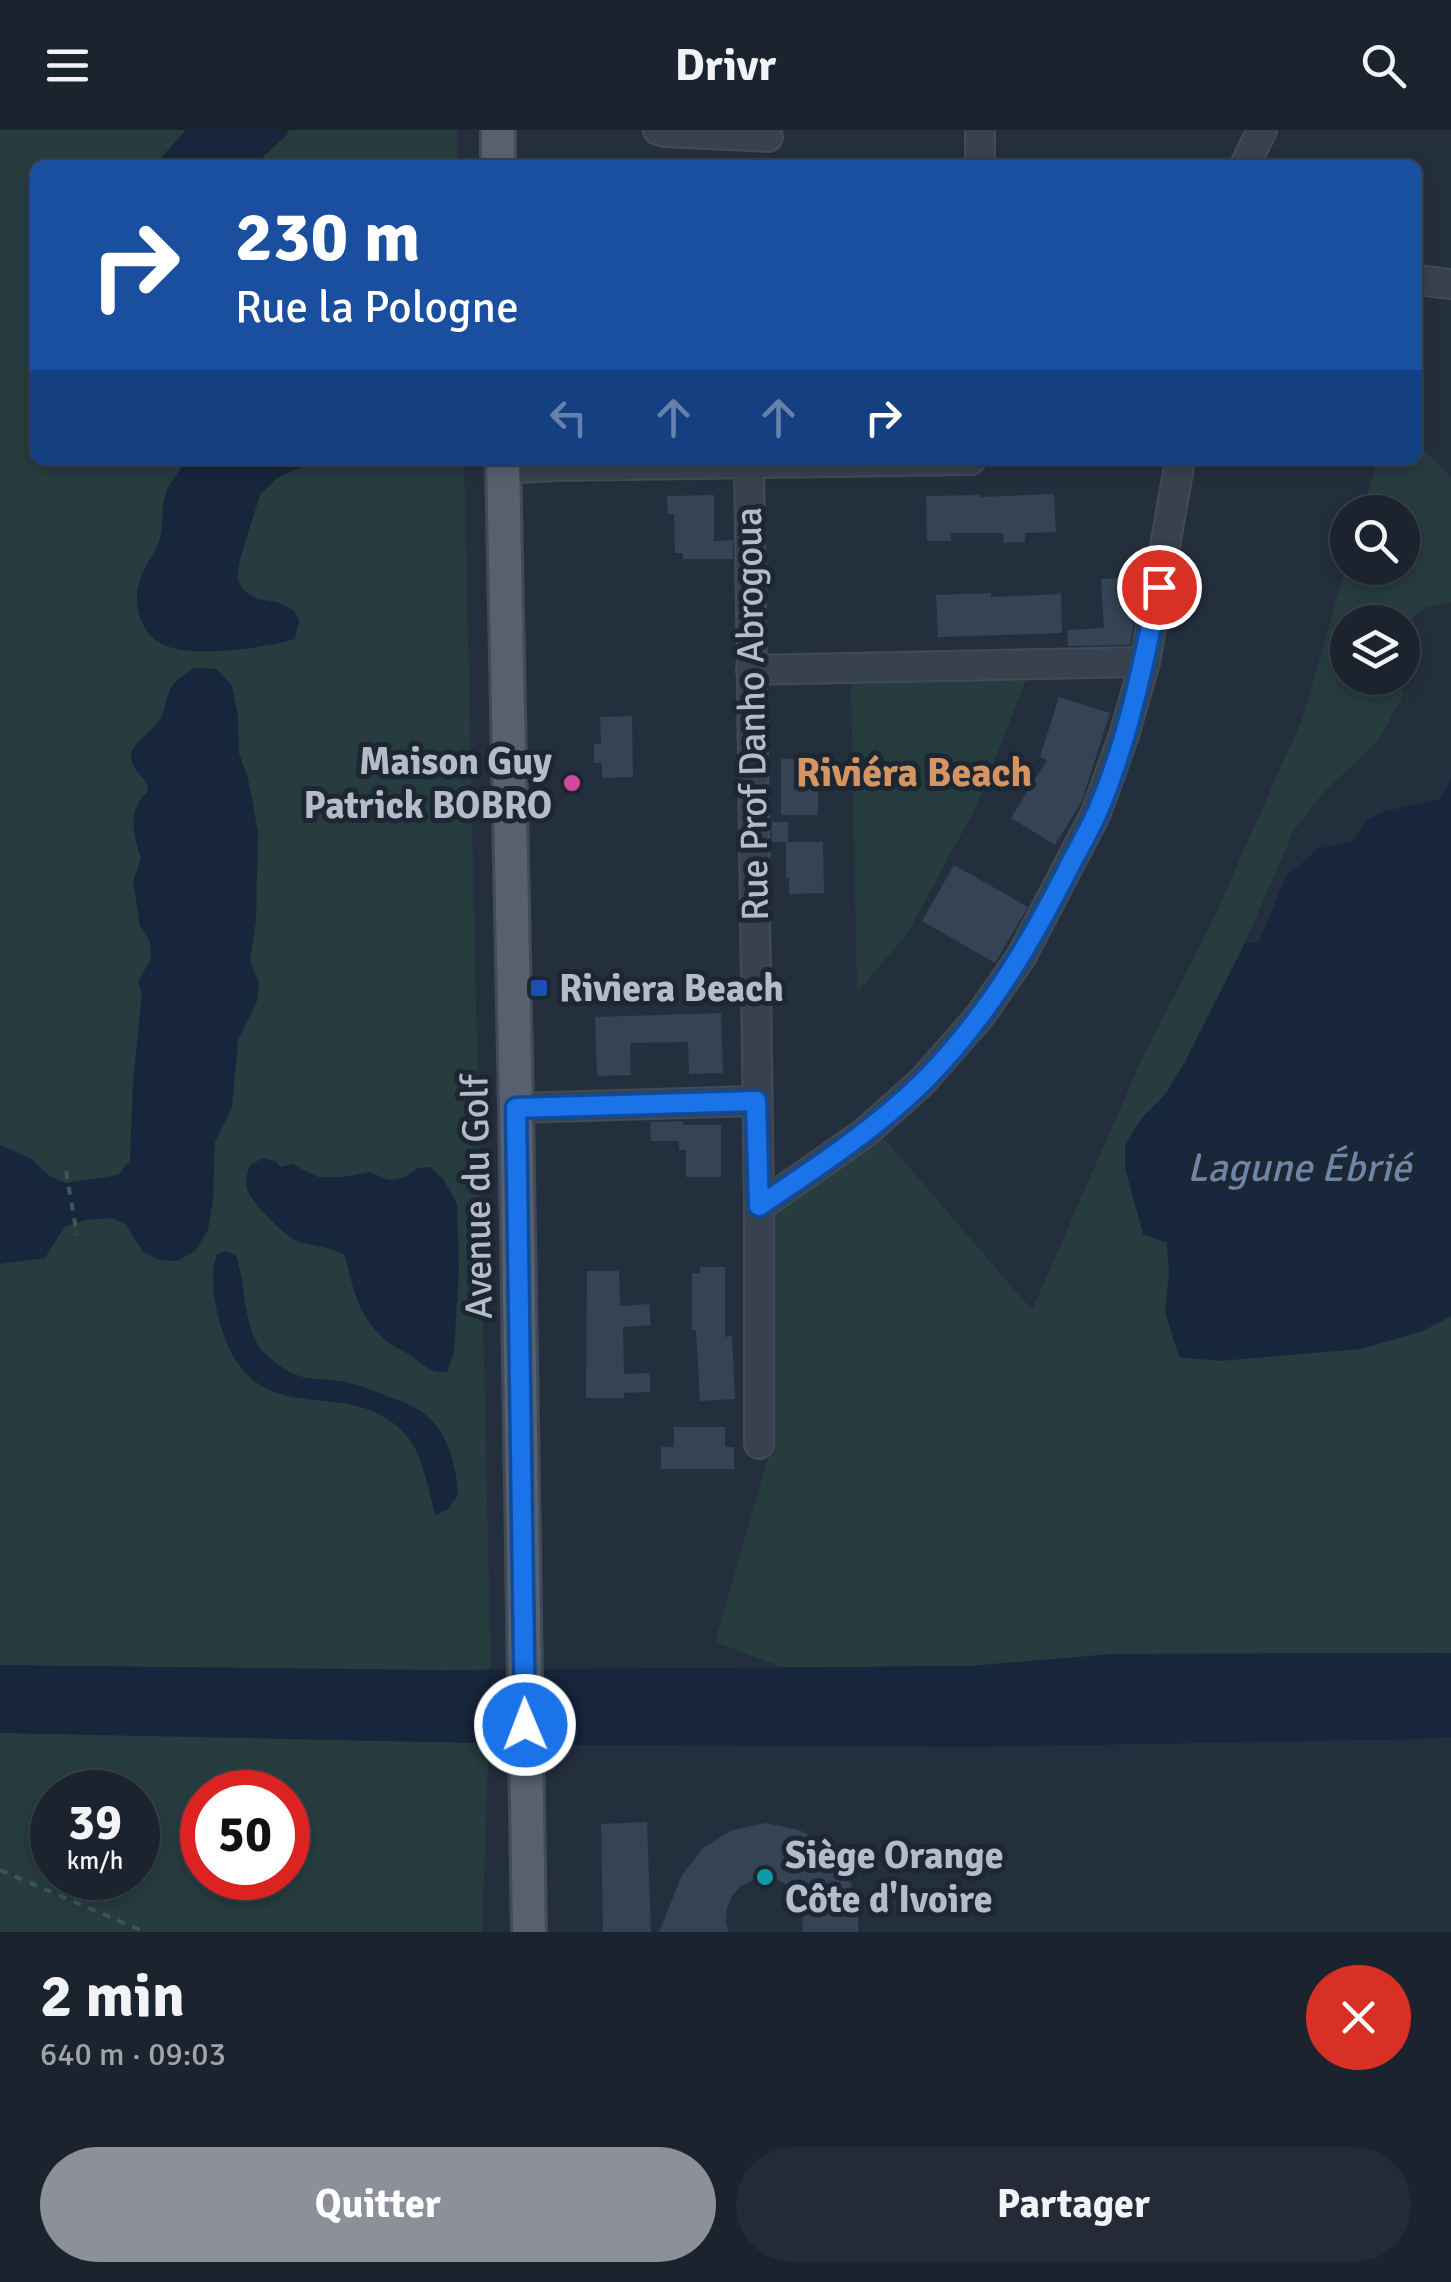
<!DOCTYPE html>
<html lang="fr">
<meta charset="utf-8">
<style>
:root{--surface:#1b232e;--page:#242b36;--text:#f1f3f6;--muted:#a0a4aa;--line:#39404a;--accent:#8c9099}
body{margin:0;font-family:Signika,sans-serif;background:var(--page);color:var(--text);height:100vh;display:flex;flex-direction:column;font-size:38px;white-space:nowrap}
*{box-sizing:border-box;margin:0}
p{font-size:32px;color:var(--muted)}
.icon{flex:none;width:55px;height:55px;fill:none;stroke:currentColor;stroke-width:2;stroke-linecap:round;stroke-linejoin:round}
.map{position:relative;height:1802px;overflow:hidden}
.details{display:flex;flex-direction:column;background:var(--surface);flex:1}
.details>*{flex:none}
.hud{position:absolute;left:30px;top:30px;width:1392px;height:305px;border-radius:15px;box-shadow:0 5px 15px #0003,0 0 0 2px var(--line);background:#1a4fa0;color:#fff;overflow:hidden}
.tools{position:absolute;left:1330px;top:365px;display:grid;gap:20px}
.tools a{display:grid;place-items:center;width:90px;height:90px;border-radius:50%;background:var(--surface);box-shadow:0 5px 15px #0003,0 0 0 2px var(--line);font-size:50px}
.speed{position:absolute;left:30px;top:1640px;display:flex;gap:20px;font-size:50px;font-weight:700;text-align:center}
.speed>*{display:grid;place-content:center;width:130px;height:130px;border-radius:50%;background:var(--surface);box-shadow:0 5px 15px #0003,0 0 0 2px var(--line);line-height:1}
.speed small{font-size:25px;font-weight:400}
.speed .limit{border:15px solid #d22;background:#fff;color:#111}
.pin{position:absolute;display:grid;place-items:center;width:85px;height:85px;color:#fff;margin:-42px;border:5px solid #fff;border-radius:50%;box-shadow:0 2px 10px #0007}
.me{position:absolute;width:110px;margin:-55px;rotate:359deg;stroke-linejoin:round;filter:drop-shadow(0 0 8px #0008)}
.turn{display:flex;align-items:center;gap:35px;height:210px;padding:0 40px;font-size:45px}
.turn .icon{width:130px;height:130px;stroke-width:2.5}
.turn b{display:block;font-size:70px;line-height:85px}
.lanes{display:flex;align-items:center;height:95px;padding:0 40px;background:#0003;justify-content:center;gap:50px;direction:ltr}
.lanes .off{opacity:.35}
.round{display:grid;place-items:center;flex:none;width:105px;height:105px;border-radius:52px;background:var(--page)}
.headline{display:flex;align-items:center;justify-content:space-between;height:170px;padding:0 40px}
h1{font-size:60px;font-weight:700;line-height:75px}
.button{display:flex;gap:20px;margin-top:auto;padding:20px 40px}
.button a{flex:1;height:115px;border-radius:60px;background:var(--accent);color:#fff;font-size:40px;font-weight:700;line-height:115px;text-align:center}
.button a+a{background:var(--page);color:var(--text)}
header{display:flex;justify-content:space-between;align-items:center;height:130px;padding:0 40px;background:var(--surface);font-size:45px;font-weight:700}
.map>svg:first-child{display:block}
</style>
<header><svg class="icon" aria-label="menu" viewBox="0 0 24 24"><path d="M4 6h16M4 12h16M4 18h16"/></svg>Drivr<svg class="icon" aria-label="search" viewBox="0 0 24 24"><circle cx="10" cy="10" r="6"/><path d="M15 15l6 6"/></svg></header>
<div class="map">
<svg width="1451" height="1802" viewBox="0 0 1451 1802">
<rect width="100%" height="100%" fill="#242f3e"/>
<g fill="#263c3f" fill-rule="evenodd">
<path d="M0 0H457L458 35H35V330H464L491 1549 482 1802H0ZM52 1662H138V1748H52ZM202 1662H288V1748H202Z"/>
<polygon points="1423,318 1451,348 1451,472 1424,478 1403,496 1402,492 1348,492 1348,548 1389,548 1405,562 1378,611 1323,663 1294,700 1245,813 1185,932 1165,965 1141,989 1167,1112 1169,1142 1423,1201 1451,1186 1451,1523 1113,1524 970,1536 785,1538 715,1512 769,1324 771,1085 882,1006 1032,1180 1142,929 1212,792 1303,587 1347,433 1348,438 1402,438 1402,382 1362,382 1376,335 1388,330 1418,330 1418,319"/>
<polygon points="1026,550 976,677 907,804 857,863 851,553"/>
</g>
<g fill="#17263c">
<polygon points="186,0 289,0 287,5 254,35 149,35 158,31"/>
<path d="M185 330H335L330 334 304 336 277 348 260 365 240 429 237 447 243 460 257 469 277 472 294 480 299 491 295 509C266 518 184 530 158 512 141 501 134 476 138 457 141 441 150 431 157 416 165 400 160 379 166 363 169 352 180 343 185 330Z"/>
<path d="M195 538 217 539 232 556 238 586 239 623 248 648 258 702 256 791 250 831 259 853 257 871 238 910 232 977 215 1012 213 1071 208 1100 195 1121 177 1131 159 1130 143 1122 126 1095 112 1088 85 1090 64 1097 45 1128 0 1134V1015L30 1028 50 1046 65 1053 118 1045 130 1031 133 952 142 863 138 851 151 829 150 811 140 796 133 751 141 728C133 705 127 678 148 662L147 653C112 618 143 614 160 589 165 582 165 573 168 565 172 551 183 545 195 538Z"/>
<polygon points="1451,649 1451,1186 1423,1201 1361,1219 1220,1231 1179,1227 1165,1182 1169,1142 1167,1113 1143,1104 1125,1038 1125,1014 1141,989 1165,965 1185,932 1245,813 1259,812 1288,742 1299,736 1317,719 1354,711 1368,689 1386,681 1440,669"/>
<path d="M263 1028 275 1031 281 1037 292 1034 318 1047H343L369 1042 389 1050 405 1047 418 1038 430 1037 444 1050 457 1074 459 1139 454 1222 447 1242C430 1243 425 1236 412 1226 406 1222 398 1219 392 1215 360 1192 353 1161 345 1125 328 1115 303 1116 291 1108 280 1100 251 1072 247 1059 245 1051 247 1043 250 1035Z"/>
<path d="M225 1121 236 1125C246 1155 242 1193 262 1221 262 1221 273 1230 274 1231 301 1254 314 1246 345 1252 360 1255 375 1261 389 1267 398 1270 409 1274 417 1279 447 1296 456 1333 458 1365L448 1379 435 1385C429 1362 422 1322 406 1305 347 1238 254 1313 220 1193 214 1170 209 1147 217 1124Z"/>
<polygon points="1451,1523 1451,1607 1419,1609 978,1617 573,1615 0,1603 0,1535 441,1540 970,1536 1113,1524"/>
</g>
<g fill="#364354">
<polygon points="1054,364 1056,402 1025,403 1025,412 1004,413 1003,403 951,403 951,411 927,411 926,366 980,365 980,367"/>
<polygon points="714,365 714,411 733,410 733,429 683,429 683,423 675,423 674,384 668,384 667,366"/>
<polygon points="1139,447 1140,458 1130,515 1068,516 1067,500 1104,498 1101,449"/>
<polygon points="991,463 991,467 1061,464 1062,503 938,507 936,465"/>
<polygon points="1059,567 1110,583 1082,671 1055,715 1011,688 1047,630 1040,627"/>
<polygon points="632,586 633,647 602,648 602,633 594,633 594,614 601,614 600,587"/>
<polygon points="818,628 818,685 781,685 781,629"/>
<polygon points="771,692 788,692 788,712 772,712"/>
<polygon points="786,712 823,712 824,763 789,764 789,747 786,748"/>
<polygon points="954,735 1028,777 995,833 922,791"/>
<polygon points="721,883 723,943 689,944 688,912 630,913 631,945 597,946 595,887"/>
<polygon points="683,991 683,995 721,995 721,1047 686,1047 686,1020 679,1020 679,1011 651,1011 650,992"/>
<polygon points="700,1137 725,1137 725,1207 732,1206 735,1269 700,1271 696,1200 692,1200 692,1143 700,1143"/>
<polygon points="587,1141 619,1141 620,1176 649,1174 651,1195 623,1197 624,1244 650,1243 650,1262 624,1263 624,1268 586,1268"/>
<polygon points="674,1297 725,1297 725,1317 734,1317 734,1339 661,1339 661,1317 674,1317"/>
<polygon points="647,1692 651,1802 603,1802 601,1694"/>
<polygon points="766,1693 799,1700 815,1708 840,1731 855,1762 858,1780 858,1802 802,1802 803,1782 799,1769 791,1758 780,1751 767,1748 753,1750 741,1756 732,1766 727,1778 726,1792 729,1802 659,1802 682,1745 703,1718 732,1700"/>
</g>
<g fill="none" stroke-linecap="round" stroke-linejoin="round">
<defs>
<g id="minor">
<polyline points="658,0 665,2 768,7"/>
<polyline points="980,0 980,35"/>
<polyline points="1245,35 1262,0"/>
<polyline points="1418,150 1451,154"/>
<polyline points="749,333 759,1077 759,1314"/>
<polyline points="503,339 554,336 971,330"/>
<polyline points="751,540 1145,532"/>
<polyline points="516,978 756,971"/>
<polyline points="759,1077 866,1002 923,951 980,886 1021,827 1096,683 1124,605 1145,532 1180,330"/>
</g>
<g id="major">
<polyline points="498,0 498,35"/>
<polyline points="503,330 516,978 529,1802"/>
</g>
</defs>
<use href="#minor" stroke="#414a57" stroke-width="32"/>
<use href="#major" stroke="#414a57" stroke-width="38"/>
<g stroke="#3f5557" stroke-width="4" stroke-dasharray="8 8" stroke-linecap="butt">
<polyline points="66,1041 77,1105"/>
<polyline points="0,1740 145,1802"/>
</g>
<use href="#minor" stroke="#38414e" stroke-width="28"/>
<use href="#major" stroke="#56606e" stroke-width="32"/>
</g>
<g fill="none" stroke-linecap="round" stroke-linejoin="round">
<defs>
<path id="route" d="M525 1595 516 978 756 971 759 1076C816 1038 874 1000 923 952 985 890 1029 816 1068 739 1077 721 1088 703 1096 685 1127 615 1144 532 1159 457"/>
</defs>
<use href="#route" stroke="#114b97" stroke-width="25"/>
<use href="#route" stroke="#1a73e8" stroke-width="18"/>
</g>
<circle fill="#d1479c" stroke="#1d2633" stroke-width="4" cx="572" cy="653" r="10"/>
<rect fill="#1a4fb4" stroke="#1d2633" stroke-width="4" x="529" y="848" width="20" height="20" rx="5"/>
<circle fill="#0f9aa8" stroke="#1d2633" stroke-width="4" cx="765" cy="1747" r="10"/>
<g text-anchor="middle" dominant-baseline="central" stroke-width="10" stroke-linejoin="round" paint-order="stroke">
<g font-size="38" fill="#b4bcc9" stroke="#1d2633">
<text transform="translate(752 584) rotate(-91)">Rue Prof Danho Abrogoua</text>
<text transform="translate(477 1067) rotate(-91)">Avenue du Golf</text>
</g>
<g font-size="38" font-weight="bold" fill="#b4bcc9" stroke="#1d2633" text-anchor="start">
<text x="552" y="631" text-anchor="end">Maison Guy<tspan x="552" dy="44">Patrick BOBRO</tspan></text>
<text x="559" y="858">Riviera Beach</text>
<text x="785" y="1725">Siège Orange<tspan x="785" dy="44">Côte d'Ivoire</tspan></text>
</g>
<g font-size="40" font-weight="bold" fill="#d59563" stroke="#1d2633">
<text x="914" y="643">Riviéra Beach</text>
</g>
<g font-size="40" font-style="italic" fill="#6d86a8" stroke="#1d2633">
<text x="1299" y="1038">Lagune Ébrié</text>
</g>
</g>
</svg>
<div class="tools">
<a><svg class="icon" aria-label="search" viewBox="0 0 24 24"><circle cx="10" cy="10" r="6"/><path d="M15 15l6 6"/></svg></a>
<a><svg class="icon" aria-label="layers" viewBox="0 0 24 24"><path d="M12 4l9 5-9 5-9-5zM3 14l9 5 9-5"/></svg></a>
</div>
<div class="speed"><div>39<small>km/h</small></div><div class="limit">50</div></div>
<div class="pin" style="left:1159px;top:457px;background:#d93025"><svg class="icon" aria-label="arrive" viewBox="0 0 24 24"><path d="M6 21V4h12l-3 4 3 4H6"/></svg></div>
<svg class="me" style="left:525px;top:1595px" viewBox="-20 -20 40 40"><circle r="17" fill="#1a73e8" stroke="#fff" stroke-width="3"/><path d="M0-11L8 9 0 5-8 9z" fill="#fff"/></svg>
<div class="hud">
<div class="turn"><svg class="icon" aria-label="right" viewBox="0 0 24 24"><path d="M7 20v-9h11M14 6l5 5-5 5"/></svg><div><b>230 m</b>Rue la Pologne</div></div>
<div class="lanes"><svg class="icon off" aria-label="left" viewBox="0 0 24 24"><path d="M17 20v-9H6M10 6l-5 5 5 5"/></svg><svg class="icon off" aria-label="ahead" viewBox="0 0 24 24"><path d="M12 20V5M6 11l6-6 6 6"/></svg><svg class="icon off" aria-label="ahead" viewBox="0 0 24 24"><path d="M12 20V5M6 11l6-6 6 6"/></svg><svg class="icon" aria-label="right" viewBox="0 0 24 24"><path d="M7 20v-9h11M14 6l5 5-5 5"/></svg></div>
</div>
</div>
<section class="details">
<div class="headline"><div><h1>2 min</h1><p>640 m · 09:03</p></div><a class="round" style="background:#d93025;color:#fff"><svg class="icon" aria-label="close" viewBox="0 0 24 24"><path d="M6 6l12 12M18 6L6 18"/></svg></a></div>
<div class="button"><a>Quitter</a><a>Partager</a></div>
</section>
